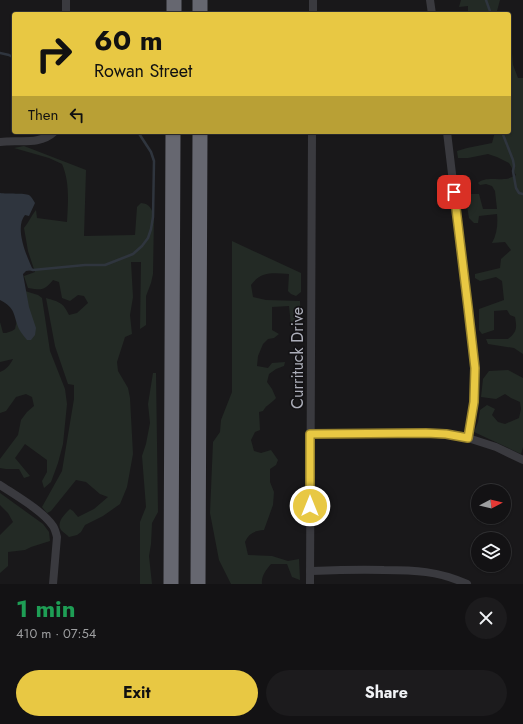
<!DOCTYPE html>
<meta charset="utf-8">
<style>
:root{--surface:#131214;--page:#1c1b1d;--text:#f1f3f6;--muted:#9d9ea0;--line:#323234;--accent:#e8c843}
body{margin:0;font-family:Jost,sans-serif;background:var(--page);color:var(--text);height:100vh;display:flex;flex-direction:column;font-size:15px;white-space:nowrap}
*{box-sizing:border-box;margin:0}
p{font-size:13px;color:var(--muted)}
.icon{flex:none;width:22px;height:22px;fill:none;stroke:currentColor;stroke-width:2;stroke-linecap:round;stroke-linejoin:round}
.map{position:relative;height:584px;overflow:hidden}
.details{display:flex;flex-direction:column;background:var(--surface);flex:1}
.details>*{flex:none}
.banner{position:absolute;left:12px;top:12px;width:499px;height:122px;border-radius:4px;box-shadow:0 1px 3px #0004,0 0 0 1px var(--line);background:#e8c843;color:#111;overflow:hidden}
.needle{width:26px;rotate:83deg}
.fabs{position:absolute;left:471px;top:484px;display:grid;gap:8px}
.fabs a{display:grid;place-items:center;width:40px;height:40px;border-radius:50%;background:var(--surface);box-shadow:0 1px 3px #0004,0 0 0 1px var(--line);font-size:20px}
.pin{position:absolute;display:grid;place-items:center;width:34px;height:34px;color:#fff;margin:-17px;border-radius:8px;box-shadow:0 2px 6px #0006}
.me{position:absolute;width:44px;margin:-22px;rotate:0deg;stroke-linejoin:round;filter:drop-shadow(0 0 3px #0008)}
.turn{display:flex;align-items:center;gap:14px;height:84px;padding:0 16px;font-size:18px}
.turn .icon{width:52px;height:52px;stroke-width:2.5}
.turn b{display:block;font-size:28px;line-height:34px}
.then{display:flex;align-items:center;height:38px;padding:0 16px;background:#0003;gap:8px;font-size:15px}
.round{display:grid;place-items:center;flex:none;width:42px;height:42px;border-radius:21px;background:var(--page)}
.headline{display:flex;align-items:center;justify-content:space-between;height:68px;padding:0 16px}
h1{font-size:24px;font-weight:700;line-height:30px;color:#1e9e55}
.action{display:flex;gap:8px;margin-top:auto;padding:8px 16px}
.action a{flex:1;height:46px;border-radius:24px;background:var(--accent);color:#111;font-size:16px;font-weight:700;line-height:46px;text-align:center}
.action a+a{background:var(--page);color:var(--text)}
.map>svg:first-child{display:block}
</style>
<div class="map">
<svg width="523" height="584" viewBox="0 0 523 584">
<rect width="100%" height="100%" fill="#19181a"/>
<g fill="#232a25">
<polygon points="461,0 500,0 497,11 497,14 468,14 468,6 459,7"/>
<path d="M509 47 512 53 513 65 518 78H523V354L514 348 488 344 486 339H508C517 332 517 328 515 317L510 315 507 310 494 311V330L482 334 479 330V309L504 300 502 281 496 277 480 281 475 278V274L500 268 501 259 511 250 505 242 492 243C497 234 498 224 497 214L479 216 478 223H474L469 218 465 194H479L483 209H497L495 191 492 186 486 184 480 185 478 183C485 177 495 180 504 179 509 179 512 177 516 175L509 163 497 157 488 154 468 158H458L457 151 467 148 492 143 495 132H509Z"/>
<path d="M24 146 86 170 84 236 135 235 137 207 141 203C150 204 151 208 154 216L153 274 151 283 146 296V325L140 329 141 262H131L133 297 130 315 132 334 125 337 117 362 118 371 128 388 130 398 133 454 127 487 120 504 103 516 85 525 81 532 77 535 69 537C67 535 63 532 61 530 56 522 65 514 70 509L73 511 78 517 94 509 108 497 100 494 86 482 76 480 51 511 47 513 42 507 62 471 74 399V385L68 384 55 346 46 298C59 302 63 302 69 315L77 313 88 303 84 296 78 295 70 301 62 298 59 282 53 280C44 291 42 290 28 288L24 276 35 272 28 251 24 228C29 222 31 216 36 210L37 218 67 222C68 203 70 182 62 164L49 158 14 148Z"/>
<path d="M232 241 301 273V292L296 296 291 294 288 291 289 274C273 273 261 271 251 285L253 297 266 300 300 301 301 324 295 326 291 325 289 306 272 307V330L279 334 274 338 268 339 263 344 258 356 257 366 268 368 272 363 285 362 284 366 276 369 269 374 267 382 272 389 276 398C271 404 267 404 263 411L259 412 260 430 255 432 251 440 254 451 261 453 271 450 278 460 276 465 270 469V482L274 492 273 505 264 530C254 531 249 533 245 542L248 555 272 556 288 561 299 559 300 580 292 577 287 564H271C266 570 261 576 262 584H231L219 560 210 513 213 442 220 432 221 420 232 392Z"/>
<path d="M25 291 38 295 42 298 50 351 65 389 67 404 63 444 58 463 51 482 44 488 42 481 47 472V460L25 444 15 458 30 476 24 478 19 469H6L0 468V459L18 435 21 420 27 412 34 406 32 397 26 394 16 397 6 411 0 413V372C6 370 10 365 13 359L0 362V322L3 333H6L12 331 15 329 18 315Z"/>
<polygon points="508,370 523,378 523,447 521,454 474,432 478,422 480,410 487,405 495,409 492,415 498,422 505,424 519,418 521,409 520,402 511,398 505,394 496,399 481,397 483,379 489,371"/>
<polygon points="153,373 156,373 158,512 152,523 151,544 149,556 152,584 140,584 140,522 146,507 142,456 146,444 150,423 148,404"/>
<polygon points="0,493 43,524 49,532 50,541 31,547 25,550 8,552 8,566 0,573 0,535 13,522 8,513 0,505"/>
</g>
<path fill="#2f353e" d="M0 193C7 194 25 193 29 195 32 197 33 200 35 203L29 216 25 215C14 228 27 257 33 270L26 271 23 274 29 307 36 328 35 335 31 340H27C24 336 21 333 19 329 13 315 16 308 0 300Z"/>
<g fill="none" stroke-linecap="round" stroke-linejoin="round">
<g stroke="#2f353e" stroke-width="2.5">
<polyline points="486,0 491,14"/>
<polyline points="0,53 9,55 14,58"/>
<polyline points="502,132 513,160 514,166 513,171 516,188 519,193 523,194"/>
<polyline points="30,269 33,270 85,265 105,265 133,254 142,246 148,238 151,229 153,217 154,161 151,152 138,132"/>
</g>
<g stroke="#3a3a3f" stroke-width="8">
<polyline points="430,0 432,14"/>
<polyline points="66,14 66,0"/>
<polyline points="313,14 313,0"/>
<polyline points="447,132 468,307 475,368 474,402 468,438"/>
<path d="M0 142C18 139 39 146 54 132"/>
<polyline points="310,434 426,433 458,436 468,438 496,447 523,460"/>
<path d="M0 485C15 495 43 511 53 526 55 529 56 533 57 537L53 584"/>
<path d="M310 571C335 570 359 569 384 570 414 570 439 571 467 584"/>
<polyline points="310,584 312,132"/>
</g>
<g stroke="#666770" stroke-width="15">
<polyline points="174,14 174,0"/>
<polyline points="200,14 200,0"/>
<polyline points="171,584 173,132"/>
<polyline points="198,584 200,132"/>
</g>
</g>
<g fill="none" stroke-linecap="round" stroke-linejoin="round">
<defs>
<polyline id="route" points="310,506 310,434 426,433 446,434 468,438 474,402 475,368 468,307 454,192"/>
</defs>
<use href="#route" stroke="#97822c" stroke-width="10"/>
<use href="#route" stroke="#e8c843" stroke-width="7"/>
</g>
<g text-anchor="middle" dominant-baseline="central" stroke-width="3.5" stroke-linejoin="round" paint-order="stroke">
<g font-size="16" fill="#acaeb9" stroke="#141315">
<text transform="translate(297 358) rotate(-90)">Currituck Drive</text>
</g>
</g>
</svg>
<div class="fabs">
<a><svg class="needle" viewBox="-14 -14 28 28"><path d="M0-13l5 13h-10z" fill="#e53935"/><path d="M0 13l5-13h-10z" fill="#9d9ea0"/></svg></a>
<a><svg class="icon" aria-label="layers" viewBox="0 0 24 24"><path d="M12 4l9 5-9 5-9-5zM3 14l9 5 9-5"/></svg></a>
</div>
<div class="pin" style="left:454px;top:192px;background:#d93025"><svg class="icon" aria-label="arrive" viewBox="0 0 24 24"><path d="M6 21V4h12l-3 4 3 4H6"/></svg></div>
<svg class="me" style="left:310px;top:506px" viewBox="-20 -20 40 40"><circle r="17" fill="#e8c843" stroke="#fff" stroke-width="3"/><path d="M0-11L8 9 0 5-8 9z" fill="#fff"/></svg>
<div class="banner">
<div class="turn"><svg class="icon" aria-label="right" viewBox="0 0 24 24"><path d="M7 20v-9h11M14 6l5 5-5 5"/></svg><div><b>60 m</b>Rowan Street</div></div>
<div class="then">Then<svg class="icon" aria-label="left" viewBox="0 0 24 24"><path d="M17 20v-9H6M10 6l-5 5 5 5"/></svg></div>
</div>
</div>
<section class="details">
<div class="headline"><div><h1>1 min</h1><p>410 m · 07:54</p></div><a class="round"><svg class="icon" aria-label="close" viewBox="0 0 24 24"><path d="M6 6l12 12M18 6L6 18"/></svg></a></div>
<div class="action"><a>Exit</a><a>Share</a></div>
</section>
